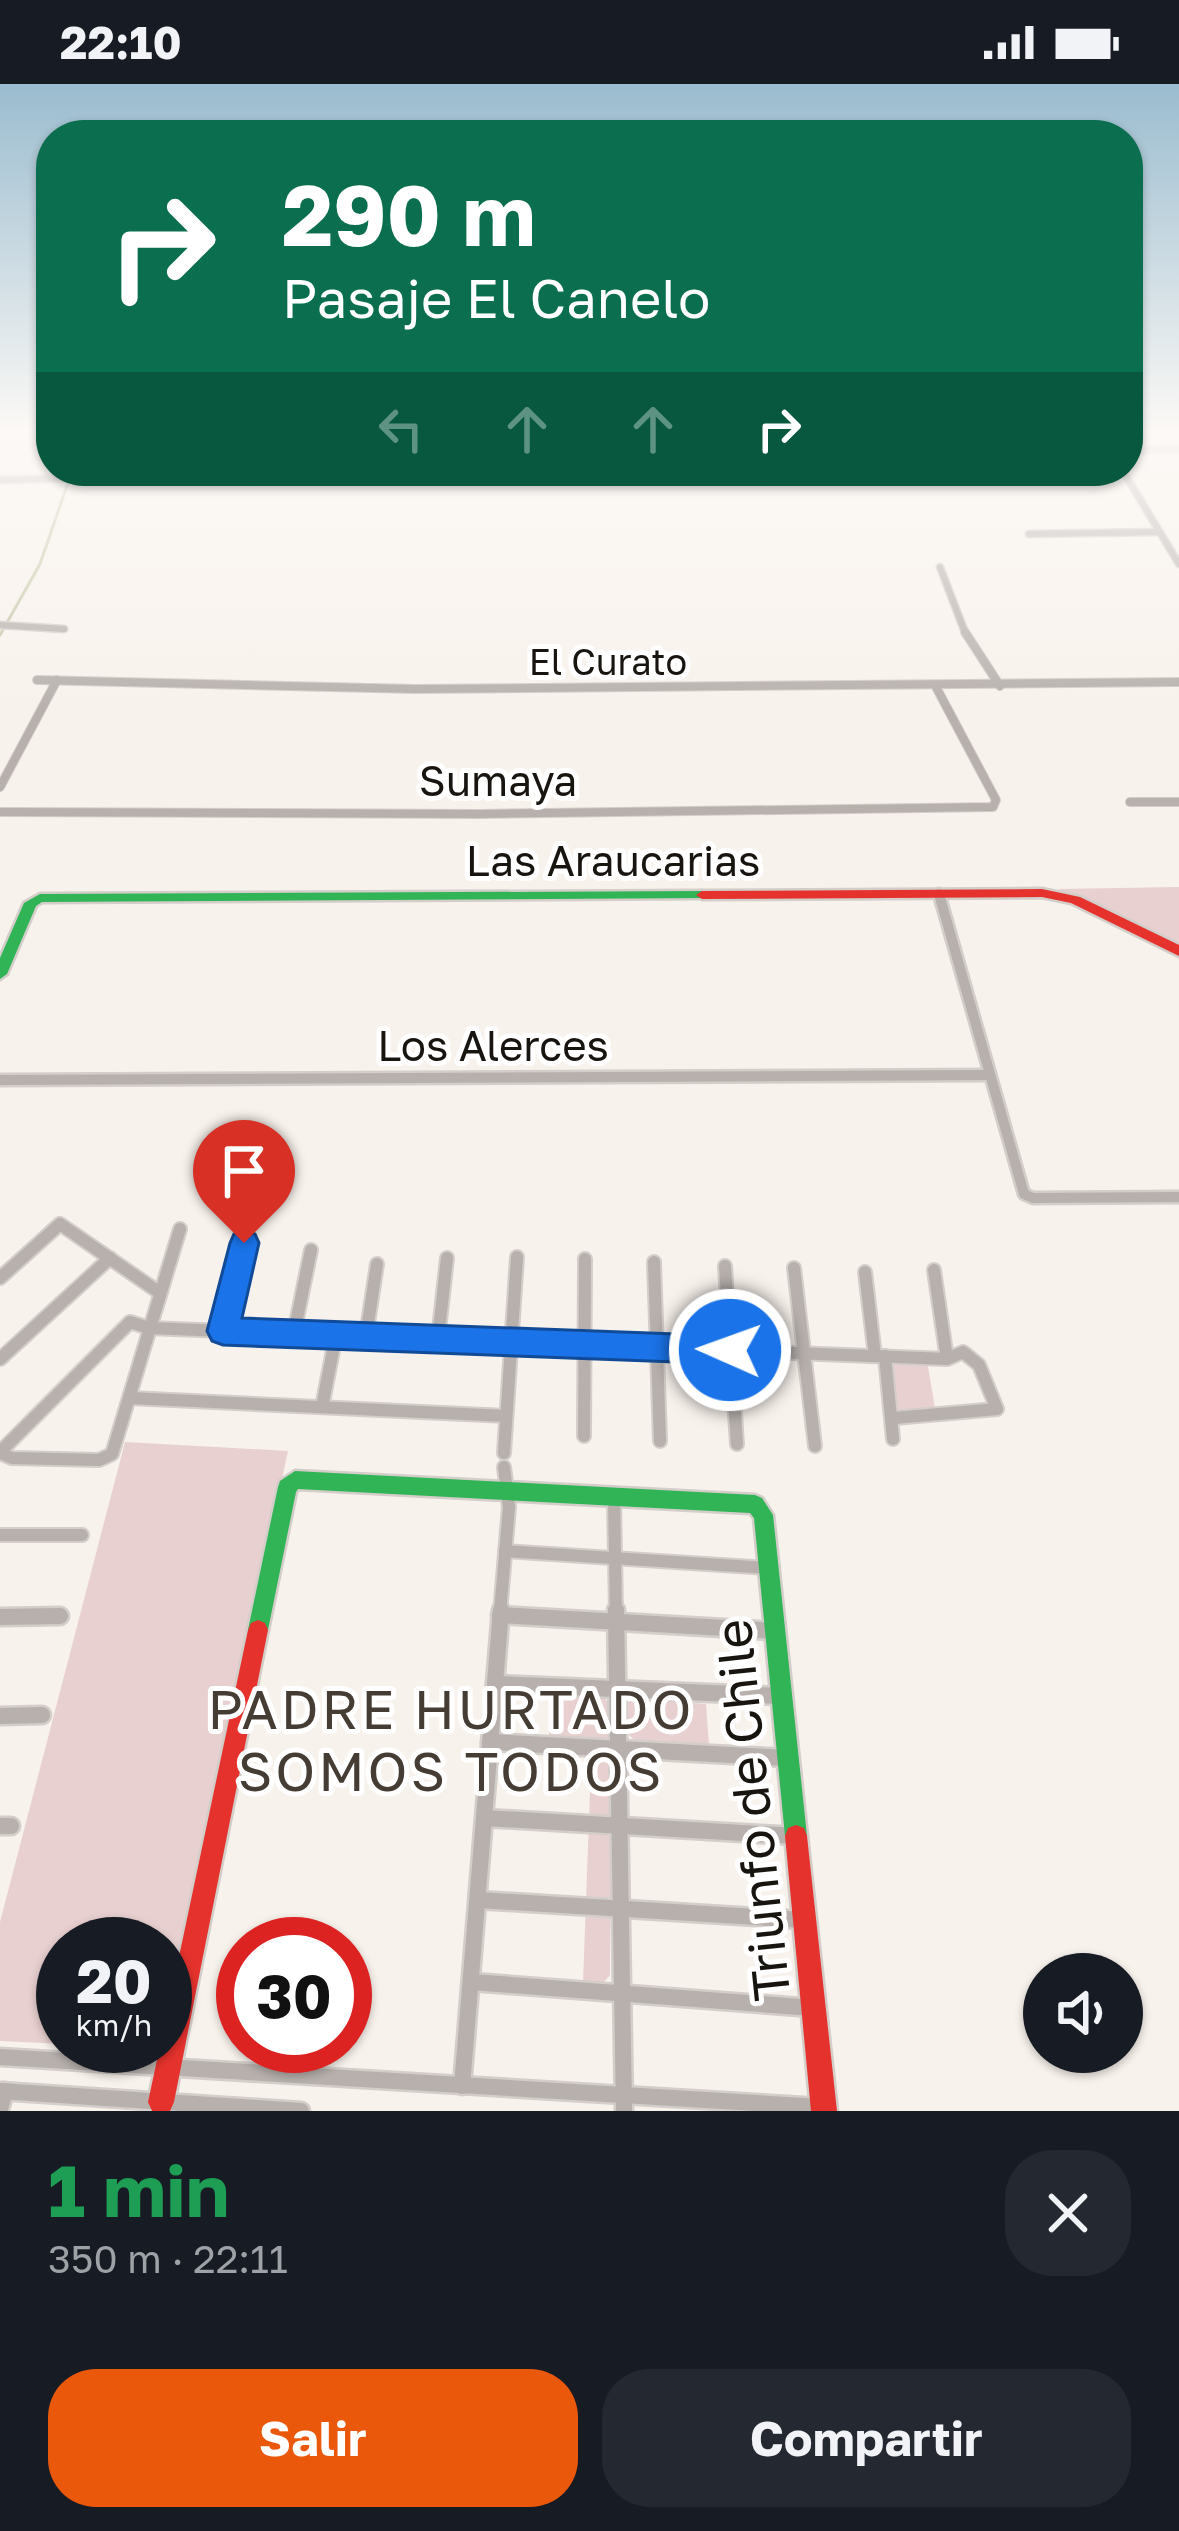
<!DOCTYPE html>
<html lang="es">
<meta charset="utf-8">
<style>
:root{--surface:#171b24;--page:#242831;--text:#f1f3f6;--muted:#9ea1a6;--accent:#ea580c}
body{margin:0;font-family:"Golos Text",sans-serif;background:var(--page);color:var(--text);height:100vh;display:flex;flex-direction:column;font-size:45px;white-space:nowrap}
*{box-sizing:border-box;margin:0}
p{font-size:39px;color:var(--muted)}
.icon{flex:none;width:66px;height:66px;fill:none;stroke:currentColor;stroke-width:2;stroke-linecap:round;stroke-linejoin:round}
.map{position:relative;height:2027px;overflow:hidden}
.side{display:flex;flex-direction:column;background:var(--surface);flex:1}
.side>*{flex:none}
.top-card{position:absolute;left:36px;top:36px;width:1107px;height:366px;border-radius:48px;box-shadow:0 3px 9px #0004;background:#0b6e4f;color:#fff;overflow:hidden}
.buttons{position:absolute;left:1023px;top:1869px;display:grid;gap:24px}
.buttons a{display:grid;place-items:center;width:120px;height:120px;border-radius:50%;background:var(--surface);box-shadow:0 3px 9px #0004;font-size:60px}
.speed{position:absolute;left:36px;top:1833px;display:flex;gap:24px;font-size:60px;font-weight:700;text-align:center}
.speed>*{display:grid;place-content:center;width:156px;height:156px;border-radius:50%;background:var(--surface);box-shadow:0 3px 9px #0004;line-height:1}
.speed small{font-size:30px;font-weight:400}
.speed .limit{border:18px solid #d22;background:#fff;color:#111}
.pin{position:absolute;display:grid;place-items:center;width:102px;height:102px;color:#fff;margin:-123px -51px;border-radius:50% 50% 50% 0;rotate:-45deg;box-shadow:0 0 12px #0007}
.pin .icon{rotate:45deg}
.me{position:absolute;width:132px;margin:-66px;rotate:272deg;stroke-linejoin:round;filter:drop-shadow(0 0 9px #0008)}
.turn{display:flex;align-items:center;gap:42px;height:252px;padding:0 48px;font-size:54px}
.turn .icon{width:156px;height:156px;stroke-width:2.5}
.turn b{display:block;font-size:84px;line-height:102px}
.lanes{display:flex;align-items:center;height:114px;padding:0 48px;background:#0003;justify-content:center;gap:60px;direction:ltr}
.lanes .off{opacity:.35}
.round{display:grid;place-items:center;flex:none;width:126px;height:126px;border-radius:48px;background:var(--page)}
.head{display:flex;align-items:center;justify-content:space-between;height:204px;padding:0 48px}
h1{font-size:72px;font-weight:700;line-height:90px;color:#1e9e55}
.action{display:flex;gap:24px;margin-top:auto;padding:24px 48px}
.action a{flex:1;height:138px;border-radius:48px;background:var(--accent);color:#fff;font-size:48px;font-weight:700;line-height:138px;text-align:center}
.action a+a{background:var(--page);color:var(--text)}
.status{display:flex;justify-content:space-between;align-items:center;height:84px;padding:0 60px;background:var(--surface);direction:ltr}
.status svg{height:33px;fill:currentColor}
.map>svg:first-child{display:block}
</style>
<div class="status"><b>22:10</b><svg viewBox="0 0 49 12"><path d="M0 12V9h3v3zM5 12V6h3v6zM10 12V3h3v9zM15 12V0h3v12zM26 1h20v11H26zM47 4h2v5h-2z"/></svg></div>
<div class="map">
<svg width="1179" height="2027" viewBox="0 0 1179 2027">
<rect width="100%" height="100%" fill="#f8f2ec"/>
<g fill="#e8d0d0">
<polygon points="1179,803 1179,861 1058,805"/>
<polygon points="891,1277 927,1277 936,1330 899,1330"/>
<polygon points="125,1358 288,1367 165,1937 165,1860 63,1860 63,1960 0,1957 0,1838"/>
<polygon points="550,1612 604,1614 610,1620 610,1891 604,1898 583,1898 592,1655 549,1653"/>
<polygon points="633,1614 706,1620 709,1661 634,1656 626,1648 625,1621"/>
</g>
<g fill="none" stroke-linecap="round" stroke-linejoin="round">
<polyline stroke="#c5c8a9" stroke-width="3" points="0,551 40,480 72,387"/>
<defs>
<g id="street-far4">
<polyline points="1128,367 1179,365"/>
<polyline points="1123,387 1179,480"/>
<polyline points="0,396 363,387"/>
<polyline points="1029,450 1159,448"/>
<polyline points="940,483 966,551"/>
<polyline points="0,541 64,545"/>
</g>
<g id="street-far3">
<polyline points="965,548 1000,602"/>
<polyline points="37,596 415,605 1179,598"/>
<polyline points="0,703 57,596"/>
<polyline points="1130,718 1179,718"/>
<polyline points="0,728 479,730 993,723 996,716 936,603"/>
</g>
<g id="street-far2">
<polyline points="939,810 1024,1110 1033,1114 1179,1113"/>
<polyline points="0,996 986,991"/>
</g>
<g id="street-far1">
<polyline points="654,1178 660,1357"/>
<polyline points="725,1182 737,1360"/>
<polyline points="794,1184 815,1362"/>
<polyline points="934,1186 947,1275"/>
<polyline points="865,1188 875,1272"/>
<polyline points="0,1194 60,1140 160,1209"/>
<polyline points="223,1247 245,1159"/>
<polyline points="294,1249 311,1166"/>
<polyline points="366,1252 377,1180"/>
<polyline points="438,1255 447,1174"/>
<polyline points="885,1272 893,1355"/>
<polyline points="0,1275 110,1174"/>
<polyline points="130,1314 506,1332"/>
<polyline points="322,1323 336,1251"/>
<polyline points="584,1352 585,1175"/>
<polyline points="0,1368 130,1238 149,1244 947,1275 963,1268 979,1281 997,1325 894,1334"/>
<polyline points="0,1369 12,1374 99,1376 112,1370 180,1145"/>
<polyline points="504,1369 517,1173"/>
<polyline points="614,1413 616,1529"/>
<polyline points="0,1451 82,1451"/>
<polyline points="505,1467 769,1484"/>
<polyline points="500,1529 509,1423 504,1383"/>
</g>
<g id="street">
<polyline points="616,1526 624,2027"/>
<polyline points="500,1531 775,1547"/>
<polyline points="0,1533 60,1532"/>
<polyline points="495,1600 782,1612"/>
<polyline points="0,1632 42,1631"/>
<polyline points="490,1658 787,1674"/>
<polyline points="485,1734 796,1752"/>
<polyline points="0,1742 11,1742"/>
<polyline points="478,1816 804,1836"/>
<polyline points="472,1898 813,1924"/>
<polyline points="0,1973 820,2023"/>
<polyline points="462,2002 501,1526"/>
<polyline points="0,2007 301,2027"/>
<polyline points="0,2025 5,2007"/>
</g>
<g id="fast">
<polygon points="702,807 708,811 707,814 42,818 36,822 7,890 0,895 0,874 24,819 40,810"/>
<polygon points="295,1387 755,1411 762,1414 773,1431 807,1752 804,1760 796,1763 788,1760 785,1752 754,1434 750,1429 298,1405 296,1408 268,1546 265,1553 258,1556 251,1553 248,1546 278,1403 280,1397"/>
</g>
<g id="jam">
<polygon points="1042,805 1080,813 1179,861 1179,872 1071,819 1042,813 702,815 696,811 702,807"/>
<polygon points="258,1536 265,1539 268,1546 174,2018 170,2027 152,2027 148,2018 160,1962 165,1962 165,1939 248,1546 251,1539"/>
<polygon points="796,1741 804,1744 807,1752 837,2027 811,2027 785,1752 788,1744"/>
</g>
</defs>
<use href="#street-far4" stroke="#d3ceca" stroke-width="9"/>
<use href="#street-far3" stroke="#d3ceca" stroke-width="10"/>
<use href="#street-far2" stroke="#d3ceca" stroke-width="15"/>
<use href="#street-far1" stroke="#d3ceca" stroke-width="16"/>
<use href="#street" stroke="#d3ceca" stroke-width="21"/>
<use href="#fast" stroke="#d3ceca" stroke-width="5"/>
<use href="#jam" stroke="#d3ceca" stroke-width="5"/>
<use href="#street-far4" stroke="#b7b0ad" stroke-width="6"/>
<use href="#street-far3" stroke="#b7b0ad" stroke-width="8"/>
<use href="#street-far2" stroke="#b7b0ad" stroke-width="10"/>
<use href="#street-far1" stroke="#b7b0ad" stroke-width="12"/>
<use href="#street" stroke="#b7b0ad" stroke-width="16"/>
<use href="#fast" fill="#30b455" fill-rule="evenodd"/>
<use href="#jam" fill="#e5322d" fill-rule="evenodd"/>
</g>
<linearGradient id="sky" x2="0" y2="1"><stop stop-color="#9abccf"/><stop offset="0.55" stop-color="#fcf9f6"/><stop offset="1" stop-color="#fcf9f6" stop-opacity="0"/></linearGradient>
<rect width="1179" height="628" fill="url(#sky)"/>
<polygon fill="#1a73e8" stroke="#114b97" stroke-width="3" points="244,1147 255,1150 259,1159 242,1234 730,1252 741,1256 746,1266 741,1276 730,1280 223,1261 212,1257 207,1247 230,1159 234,1150"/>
<g text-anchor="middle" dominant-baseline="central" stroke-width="10" stroke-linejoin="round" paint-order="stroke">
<g font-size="36" fill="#181410" stroke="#fff">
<text x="608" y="577">El Curato</text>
</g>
<g font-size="42" fill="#181410" stroke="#fff">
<text x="498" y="696">Sumaya</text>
<text x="613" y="776">Las Araucarias</text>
<text x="493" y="961">Los Alerces</text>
</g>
<g font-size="51" fill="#181410" stroke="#fff">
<text transform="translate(751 1726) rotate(-96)">Triunfo de Chile</text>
</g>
<g font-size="54" letter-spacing="3" fill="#453c34" stroke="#fff">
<text x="451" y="1624">PADRE HURTADO<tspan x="451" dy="62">SOMOS TODOS</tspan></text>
</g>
</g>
</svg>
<div class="buttons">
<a><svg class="icon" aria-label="sound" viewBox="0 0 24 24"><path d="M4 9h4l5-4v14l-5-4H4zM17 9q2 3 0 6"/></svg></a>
</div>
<div class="speed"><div>20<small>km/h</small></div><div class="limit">30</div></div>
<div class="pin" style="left:244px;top:1159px;background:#d93025"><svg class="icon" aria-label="arrive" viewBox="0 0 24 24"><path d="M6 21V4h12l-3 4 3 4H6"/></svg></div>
<svg class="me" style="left:730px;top:1266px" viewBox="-20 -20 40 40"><circle r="17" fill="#1a73e8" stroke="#fff" stroke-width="3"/><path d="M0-11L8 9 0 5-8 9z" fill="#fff"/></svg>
<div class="top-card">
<div class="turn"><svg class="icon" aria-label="right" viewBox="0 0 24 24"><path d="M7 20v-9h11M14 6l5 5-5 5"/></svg><div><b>290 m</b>Pasaje El Canelo</div></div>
<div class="lanes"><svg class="icon off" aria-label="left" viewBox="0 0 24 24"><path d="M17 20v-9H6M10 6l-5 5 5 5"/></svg><svg class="icon off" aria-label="ahead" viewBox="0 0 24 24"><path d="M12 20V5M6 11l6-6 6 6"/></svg><svg class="icon off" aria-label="ahead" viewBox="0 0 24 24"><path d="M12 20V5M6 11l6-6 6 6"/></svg><svg class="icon" aria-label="right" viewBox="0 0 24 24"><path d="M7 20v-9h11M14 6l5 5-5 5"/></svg></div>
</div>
</div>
<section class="side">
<div class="head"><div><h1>1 min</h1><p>350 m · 22:11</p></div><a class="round"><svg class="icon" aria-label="close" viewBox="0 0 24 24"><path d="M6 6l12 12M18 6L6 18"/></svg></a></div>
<div class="action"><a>Salir</a><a>Compartir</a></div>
</section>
